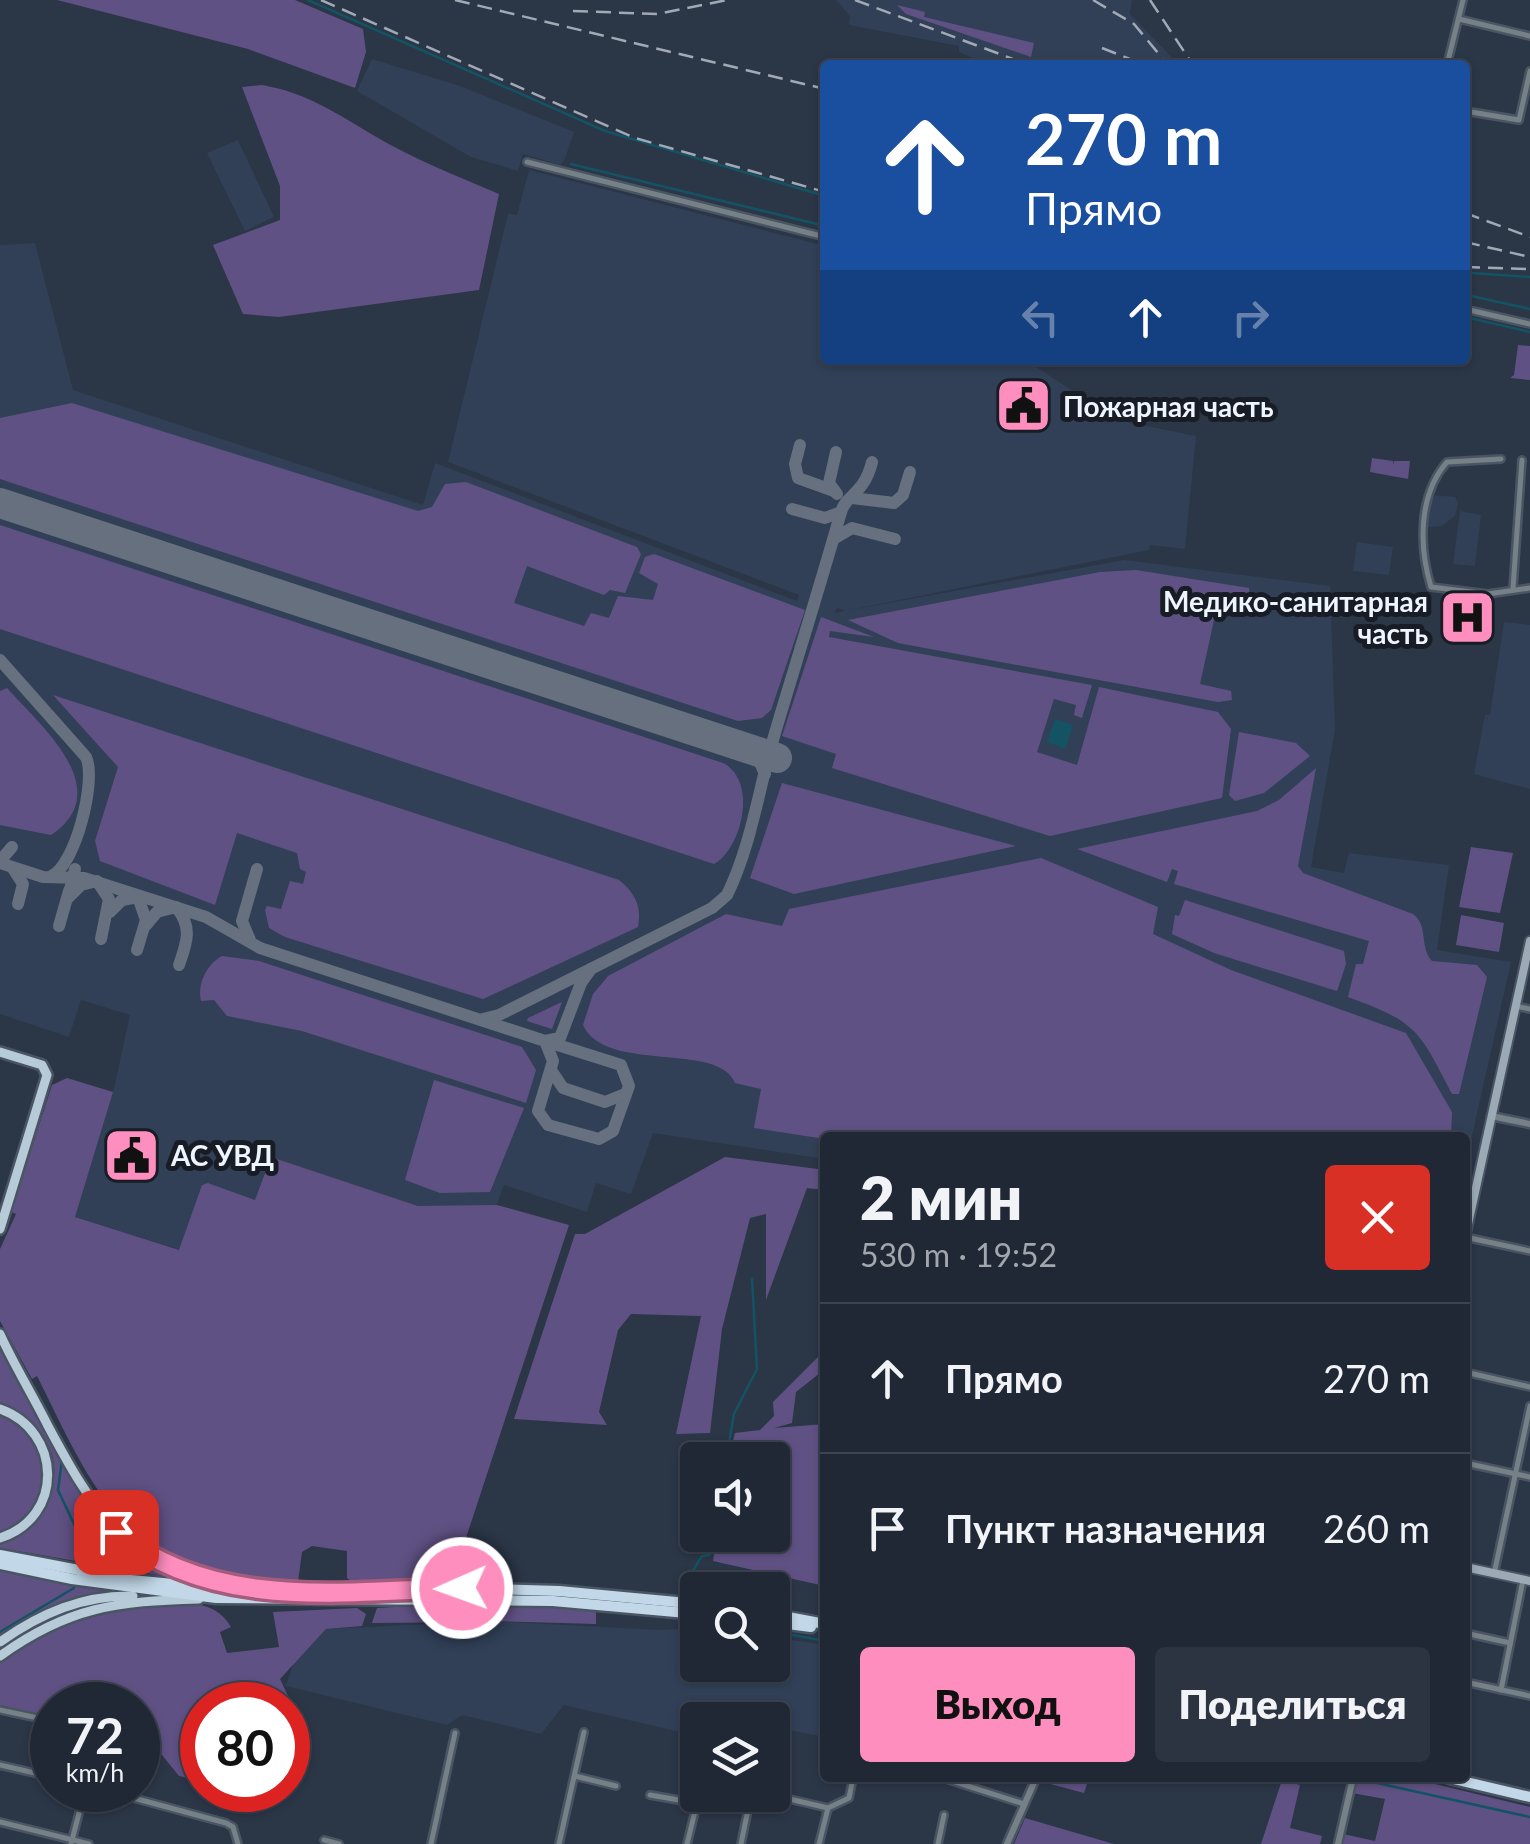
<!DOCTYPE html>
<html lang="ru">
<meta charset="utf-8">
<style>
:root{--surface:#202835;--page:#2d3441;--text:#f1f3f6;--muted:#a2a6ad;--line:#3d4450;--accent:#fe8ebe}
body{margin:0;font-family:Lato,sans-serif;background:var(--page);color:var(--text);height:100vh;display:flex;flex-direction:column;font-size:38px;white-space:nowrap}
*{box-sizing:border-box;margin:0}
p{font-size:32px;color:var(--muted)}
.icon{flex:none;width:55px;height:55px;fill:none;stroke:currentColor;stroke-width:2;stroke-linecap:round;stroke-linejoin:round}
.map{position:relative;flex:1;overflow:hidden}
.details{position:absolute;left:820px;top:1132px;width:650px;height:650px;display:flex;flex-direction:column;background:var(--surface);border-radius:10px;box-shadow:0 2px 8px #0004,0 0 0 2px var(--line)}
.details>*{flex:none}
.top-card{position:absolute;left:820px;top:60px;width:650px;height:305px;border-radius:10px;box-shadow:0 2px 8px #0004,0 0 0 2px var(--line);background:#1a4fa0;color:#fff;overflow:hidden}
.fabs{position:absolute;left:680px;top:1442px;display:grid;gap:20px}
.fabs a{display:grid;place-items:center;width:110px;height:110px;border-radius:10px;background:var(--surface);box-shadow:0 2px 8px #0004,0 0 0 2px var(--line);font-size:50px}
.speed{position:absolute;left:30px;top:1682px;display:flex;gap:20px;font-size:50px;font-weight:700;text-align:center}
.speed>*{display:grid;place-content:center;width:130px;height:130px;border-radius:50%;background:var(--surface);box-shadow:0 2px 8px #0004,0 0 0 2px var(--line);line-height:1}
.speed small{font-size:25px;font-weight:400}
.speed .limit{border:15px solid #d22;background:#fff;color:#111}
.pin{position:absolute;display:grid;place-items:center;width:85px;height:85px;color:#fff;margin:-42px;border-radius:20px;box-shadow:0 5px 15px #0006}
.me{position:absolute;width:110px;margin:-55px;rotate:268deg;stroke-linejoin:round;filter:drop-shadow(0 0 8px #0008)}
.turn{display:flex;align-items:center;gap:35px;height:210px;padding:0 40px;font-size:45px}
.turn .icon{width:130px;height:130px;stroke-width:2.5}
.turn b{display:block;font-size:70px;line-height:85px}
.lanes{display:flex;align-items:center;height:95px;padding:0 40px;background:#0003;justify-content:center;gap:50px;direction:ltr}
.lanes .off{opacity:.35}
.round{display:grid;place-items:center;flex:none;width:105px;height:105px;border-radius:10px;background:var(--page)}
.head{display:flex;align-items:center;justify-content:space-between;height:170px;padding:0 40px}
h1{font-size:60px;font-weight:800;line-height:75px}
.cta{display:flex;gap:20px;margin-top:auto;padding:20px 40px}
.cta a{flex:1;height:115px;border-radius:10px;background:var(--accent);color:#111;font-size:40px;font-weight:800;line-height:115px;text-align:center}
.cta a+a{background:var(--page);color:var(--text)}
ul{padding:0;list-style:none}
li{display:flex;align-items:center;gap:30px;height:150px;padding:0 40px;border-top:2px solid var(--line)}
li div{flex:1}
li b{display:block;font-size:38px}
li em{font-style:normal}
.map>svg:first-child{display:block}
</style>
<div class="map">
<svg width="1530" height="1844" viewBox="0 0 1530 1844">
<rect width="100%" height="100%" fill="#2b3647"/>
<g fill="#314057">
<polygon points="836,0 1132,0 1130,14 1179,65 1002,65 972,58 959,52 959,46 849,25 850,16"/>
<polygon points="372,59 460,86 574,132 564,161 560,165 523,154 518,171 471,157 357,91"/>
<polygon points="238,140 274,217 245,231 207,153"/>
<polygon points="529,170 825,246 825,360 1026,360 1116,420 1196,436 1185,549 1150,545 1149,550 845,611 837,608 834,613 1124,560 1330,586 1335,730 1311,867 1344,873 1349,853 1449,865 1437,950 1511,962 1465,1167 1465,1138 825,1138 825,1159 653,1133 631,1194 596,1183 587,1212 504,1185 495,1209 418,1206 271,1157 255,1200 208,1183 180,1250 75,1217 114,1088 130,1015 81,1000 69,1037 0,1014 0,245 35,243 73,390 423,505 435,463 797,601 799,595 448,462 508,214 517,215"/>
<polygon points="1432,495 1455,497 1458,503 1455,516 1442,526 1427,527"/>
<polygon points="1460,511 1481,515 1475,566 1453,564"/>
<polygon points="1357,542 1393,547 1389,575 1353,571"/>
<polygon points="1455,594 1473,597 1471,614 1476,615 1469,637 1450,635 1458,614"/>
<polygon points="1504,622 1530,625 1530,789 1474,774 1485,715 1490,715"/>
<polygon points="489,1621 660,1630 697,1628 698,1665 772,1665 773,1637 825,1645 825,1737 783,1729 779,1738 773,1737 772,1720 698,1720 697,1736 564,1705 541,1734 462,1715 447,1725 286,1686 293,1664 326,1629"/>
</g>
<g fill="#605184">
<polygon points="57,0 295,0 363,29 366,52 355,88 248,49"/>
<polygon points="897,5 925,12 924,17 1034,43 1031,57 906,14"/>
<path d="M262 85C307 93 334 112 373 135 413 159 457 176 499 194L479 290 279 317 243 314 213 245 280 220V186L242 87Z"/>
<polygon points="1518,345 1530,346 1530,380 1510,378 1514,375"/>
<polygon points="72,403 418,511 432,507 445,484 466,482 637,547 641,554 625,593 610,590 604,595 527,566 514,603 584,626 591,613 609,618 618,596 653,600 658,584 639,573 645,557 654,554 805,610 771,710 762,718 738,721 0,479 0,418"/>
<polygon points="1372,458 1393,461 1393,465 1394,461 1410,461 1408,479 1370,472"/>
<path d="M0 525 723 763C758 781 742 848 714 864L0 629Z"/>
<polygon points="1136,570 1249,588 1250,600 1219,597 1200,684 1231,691 1232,700 1218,702 898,643 848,620 1100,572"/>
<polygon points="821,617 874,637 830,631 829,637 1092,685 1082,718 1074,715 1076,705 1054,699 1037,752 1077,765 1099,687 1218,712 1231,729 1222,798 1050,836 832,768 836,754 782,736"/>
<path d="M7 688C40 725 118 790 51 835L0 825V691Z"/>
<path d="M53 695 619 880C635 893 642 906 638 927L483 999 285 937 269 928 265 910 267 906 281 909 290 881 303 884 306 872 300 869 297 853 237 833 215 905 100 861 95 841 118 767Z"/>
<polygon points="1239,732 1296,743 1310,756 1264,793 1235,801 1229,795"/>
<path d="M1316 768 1298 866 1303 873 1413 914C1429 926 1419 947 1432 961L1477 965 1487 977 1459 1094H1452C1419 1030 1417 1022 1348 997L1356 964H1363L1369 941 1174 884 1178 871 1172 869 1167 882 1077 849 1257 811 1279 800Z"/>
<polygon points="782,783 1016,846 794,894 750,878"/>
<polygon points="1471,847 1513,853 1500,913 1459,907"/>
<path d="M1041 858 1158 907 1153 934 1231 970 1406 1033 1452 1112 1451 1137 825 1139 754 1128 761 1089 735 1083C719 1041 605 1074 583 1025L593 994 608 976 726 914 782 926 789 909Z"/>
<polygon points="1185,900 1344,951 1346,964 1337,991 1214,953 1172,934 1175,915 1179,916"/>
<polygon points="1461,915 1504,923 1499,952 1456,945"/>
<path d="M222 956 259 961 522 1047 536 1070 526 1103 302 1031 227 1016 214 1000 201 1001C197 984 207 964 222 956Z"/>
<polygon points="562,1002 552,1029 527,1021 528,1018"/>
<path d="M67 1078 113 1092 75 1217 179 1250 202 1185 208 1183 255 1200 271 1157 418 1206 497 1205 569 1225 464 1544 461 1568 454 1578 355 1584 347 1578V1551L312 1546 302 1552 298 1582C267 1580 235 1581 206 1573 112 1548 77 1455 37 1376L32 1379 0 1321V1249L16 1214 11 1212 52 1085Z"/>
<polygon points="434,1080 524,1108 490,1192 440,1193 405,1180"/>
<polygon points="725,1157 825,1170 825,1190 807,1188 766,1300 766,1214 750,1218 722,1329 710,1433 676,1434 701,1316 631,1314 618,1330 599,1412 607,1425 514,1419 575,1234 585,1234"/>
<path d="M0 1338 88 1503C118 1543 152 1564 198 1582L0 1548V1541C72 1511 73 1432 0 1403Z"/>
<polygon points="825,1350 825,1369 796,1392 792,1423 774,1428 825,1424 825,1586 713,1561 717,1535 772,1535 772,1460 728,1460 735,1433 760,1430 774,1416 773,1402"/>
<path d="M0 1412C56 1437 60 1510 0 1533Z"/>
<polygon points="0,1566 120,1591 65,1601 0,1636"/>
<path d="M154 1603C184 1604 214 1598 231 1627L220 1632 227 1653 279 1647 273 1612 357 1608 366 1614 362 1626 326 1629 280 1679 307 1736 291 1795 277 1790H288V1705H202V1781L179 1776 149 1739 138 1737V1705H52V1717L0 1705V1663C53 1626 90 1611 154 1603Z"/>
<polygon points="466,1603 481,1607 478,1622 372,1623 377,1608"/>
<polygon points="490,1606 596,1609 596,1624 489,1621"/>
<polygon points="1041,1778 1089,1778 1084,1793 1039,1781"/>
<polygon points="1361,1778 1410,1778 1530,1807 1530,1844 1341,1844 1343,1834 1375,1841 1385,1799 1352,1793"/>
<polygon points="1282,1780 1300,1785 1290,1828 1322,1836 1320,1844 1261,1844"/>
<polygon points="1025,1818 1114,1844 1014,1844"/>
</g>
<polygon fill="#135364" points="1055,719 1073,725 1065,749 1047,742"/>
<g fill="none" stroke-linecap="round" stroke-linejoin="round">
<g stroke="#135364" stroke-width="2.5">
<polyline points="308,0 605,131 825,196"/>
<polyline points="571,164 825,226"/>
<polyline points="1472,273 1530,277"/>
<polyline points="1467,295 1530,309"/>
<polyline points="1465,317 1530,332"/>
<polyline points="0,1345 27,1396"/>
<polyline points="62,1460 58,1490 83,1543 79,1561"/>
<polyline points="726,1460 734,1414 757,1369 752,1279"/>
<polyline points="684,1585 702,1556 710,1555 714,1535"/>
<polyline points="678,1620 698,1622"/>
<polyline points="772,1631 825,1641"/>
<polyline points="0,1632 74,1588"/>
<polyline points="1359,1779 1530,1817"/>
</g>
<g stroke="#66707e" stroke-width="12">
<polyline points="800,445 795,464 798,478 834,491"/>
<polyline points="836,452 829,483 837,494"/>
<polyline points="852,498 894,503 903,495 910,472"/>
<polyline points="792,509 825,518 841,512"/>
<polyline points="835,538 852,528 895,539"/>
<path d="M0 660 86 757C97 780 75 867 51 876"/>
<polyline points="747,748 758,758 765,774"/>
<polyline points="0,861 12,847"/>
<polyline points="0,863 43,877 84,878 206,917 260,948 545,1041 621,1065 629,1086 613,1131 599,1139 548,1125 538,1111 553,1061 545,1041 560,1038 581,983 591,969"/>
<polyline points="12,867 23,884 18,904"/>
<polyline points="75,869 68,898 81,885 97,881 109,899 101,939"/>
<polyline points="110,912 122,900 138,897 146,920 137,950"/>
<path d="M146 925 157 912 176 907C193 927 187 942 179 965"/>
<polyline points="59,926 69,891"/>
<polyline points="250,940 242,921 257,869"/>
<path d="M483 1019 499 1015 712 908 727 895C752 844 759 786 775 733 797 659 820 586 841 512 846 494 864 495 872 462"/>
<polyline points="551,1070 563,1088 605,1102 625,1094"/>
</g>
<polyline stroke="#66707e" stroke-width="30" points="0,503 777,758"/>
<defs>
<g id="minor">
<polyline points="1459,19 1530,36"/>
<polyline points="1447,65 1463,0"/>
<polyline points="1465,111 1519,120 1530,71"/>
<polyline points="527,162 825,237"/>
<polyline points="1465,309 1530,324"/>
<path d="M1501 459 1447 462C1418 495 1419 547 1431 587L1488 594 1530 588"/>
<polyline points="1513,588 1522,460"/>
<polyline points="1515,1006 1530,1009"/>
<polyline points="1465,1237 1530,1251"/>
<polyline points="1465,1372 1530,1387"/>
<polyline points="1465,1463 1530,1477"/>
<polyline points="1494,1574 1530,1406"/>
<polyline points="1465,1633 1510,1643"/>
<polyline points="1465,1682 1530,1696"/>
<polyline points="1501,1690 1523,1580"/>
<polyline points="0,1710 52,1721"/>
<polyline points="138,1740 145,1742"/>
<polyline points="0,1765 52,1777"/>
<polyline points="575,1776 616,1786"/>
<polyline points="943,1778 1024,1804"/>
<polyline points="104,1790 226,1823 233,1827 238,1844"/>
<polyline points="650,1795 696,1803"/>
<polyline points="772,1795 828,1808 849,1798 853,1778"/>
<polyline points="0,1822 89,1844"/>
<polyline points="324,1840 339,1844"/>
<polyline points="71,1844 85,1790"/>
<polyline points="431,1844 455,1733"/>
<polyline points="559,1844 584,1732"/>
<polyline points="687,1844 699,1795"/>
<polyline points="741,1844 751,1795"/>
<polyline points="819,1844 828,1808"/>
<polyline points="938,1844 944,1815"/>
</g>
<g id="tertiary">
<polyline points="1491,1116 1530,1124"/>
<polyline points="1007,1844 1036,1778"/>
<polyline points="1338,1844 1353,1778"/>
</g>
<g id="secondary">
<polyline points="1465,1238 1530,941"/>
<polyline points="1465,1567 1530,1581"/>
</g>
<g id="primary">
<polyline points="0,1052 42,1065 47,1075 0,1229"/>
<path d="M0 1334C14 1365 32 1394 47 1424 92 1508 124 1564 223 1585"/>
<path d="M0 1409C62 1431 65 1517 0 1538"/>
<path d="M0 1642C41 1613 83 1595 133 1596"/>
<path d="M0 1656C68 1607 117 1601 199 1599"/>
</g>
<g id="trunk">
<polyline points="0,1555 131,1580 247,1591 462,1588 559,1591 698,1604"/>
<polyline points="0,1564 72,1579 216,1598 553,1601 698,1614"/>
<polyline points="772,1614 825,1624"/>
<polyline points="772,1622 811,1627"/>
<polyline points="1449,1778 1530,1797"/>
</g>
</defs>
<use href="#minor" stroke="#4a5564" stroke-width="10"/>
<use href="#tertiary" stroke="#4a5564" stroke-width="11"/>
<use href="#secondary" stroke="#4a5564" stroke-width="12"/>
<use href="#primary" stroke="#4a5564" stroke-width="14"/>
<use href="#trunk" stroke="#4a5564" stroke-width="15"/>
<use href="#minor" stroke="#768087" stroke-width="5"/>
<use href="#tertiary" stroke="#768087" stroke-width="6"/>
<use href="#secondary" stroke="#9baab5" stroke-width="8"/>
<use href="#primary" stroke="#b6cad8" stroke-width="9"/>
<use href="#trunk" stroke="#c2d8e8" stroke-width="10"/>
<g stroke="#a1a9b5" stroke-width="2.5" stroke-dasharray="15 8" stroke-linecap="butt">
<polyline points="321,0 635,138 825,192"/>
<polyline points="455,0 825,89"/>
<polyline points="855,0 1029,65"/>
<polyline points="1093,0 1134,24 1168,65"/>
<polyline points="1150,0 1193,65"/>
<polyline points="573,11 657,14 727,0"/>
<polyline points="1102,48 1145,65"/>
<polyline points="1098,64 1102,65"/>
<polyline points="1465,213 1530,237"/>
<polyline points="1465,242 1530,257"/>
<polyline points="1465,267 1530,269"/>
</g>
</g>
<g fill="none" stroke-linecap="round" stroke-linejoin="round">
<defs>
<path id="route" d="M116 1532C213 1612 345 1591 462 1588"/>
</defs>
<use href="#route" stroke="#a55c7c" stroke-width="25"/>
<use href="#route" stroke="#fe8ebe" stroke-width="18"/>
</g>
<defs>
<symbol id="civic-square" viewBox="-11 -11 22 22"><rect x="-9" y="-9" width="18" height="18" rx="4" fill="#fe8ebe" stroke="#181d25"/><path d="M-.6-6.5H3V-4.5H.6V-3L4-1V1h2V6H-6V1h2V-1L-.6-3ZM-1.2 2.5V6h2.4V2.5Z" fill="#111"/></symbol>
<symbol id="hospital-square" viewBox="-11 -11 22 22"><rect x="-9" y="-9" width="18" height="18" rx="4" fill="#fe8ebe" stroke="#181d25"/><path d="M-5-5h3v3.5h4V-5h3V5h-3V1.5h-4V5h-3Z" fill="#111"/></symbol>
</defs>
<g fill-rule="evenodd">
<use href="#civic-square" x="992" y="374" width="63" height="63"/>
<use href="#hospital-square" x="1436" y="586" width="63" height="63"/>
<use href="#civic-square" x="100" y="1124" width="63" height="63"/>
</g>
<g text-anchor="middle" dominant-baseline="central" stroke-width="10" stroke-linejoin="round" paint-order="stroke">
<g font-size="28" font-weight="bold" fill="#eff5fe" stroke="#181d25" text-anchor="start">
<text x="1063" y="406">Пожарная часть</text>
<text x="1428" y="601" text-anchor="end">Медико-санитарная<tspan x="1428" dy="32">часть</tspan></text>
<text x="171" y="1155">АС УВД</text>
</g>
</g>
</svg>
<div class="fabs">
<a><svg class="icon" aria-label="sound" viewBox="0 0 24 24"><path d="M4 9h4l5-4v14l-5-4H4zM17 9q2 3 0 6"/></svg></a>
<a><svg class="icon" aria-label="search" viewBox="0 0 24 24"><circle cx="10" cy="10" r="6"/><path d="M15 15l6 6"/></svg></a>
<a><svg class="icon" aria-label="layers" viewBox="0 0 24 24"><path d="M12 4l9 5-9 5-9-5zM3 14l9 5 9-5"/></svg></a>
</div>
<div class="speed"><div>72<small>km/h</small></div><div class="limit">80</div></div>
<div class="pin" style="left:116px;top:1532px;background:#d93025"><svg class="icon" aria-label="arrive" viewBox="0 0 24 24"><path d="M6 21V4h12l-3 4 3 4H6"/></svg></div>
<svg class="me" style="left:462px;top:1588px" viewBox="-20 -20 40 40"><circle r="17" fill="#fe8ebe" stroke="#fff" stroke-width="3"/><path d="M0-11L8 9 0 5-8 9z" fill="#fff"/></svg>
<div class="top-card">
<div class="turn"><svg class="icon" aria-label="ahead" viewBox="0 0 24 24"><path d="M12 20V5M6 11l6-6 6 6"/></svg><div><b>270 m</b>Прямо</div></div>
<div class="lanes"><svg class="icon off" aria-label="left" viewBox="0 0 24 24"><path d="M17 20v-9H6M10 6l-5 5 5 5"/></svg><svg class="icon" aria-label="ahead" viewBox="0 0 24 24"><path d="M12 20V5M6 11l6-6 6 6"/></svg><svg class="icon off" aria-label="right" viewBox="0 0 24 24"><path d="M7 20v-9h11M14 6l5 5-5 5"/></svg></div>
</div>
<section class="details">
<div class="head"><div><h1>2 мин</h1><p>530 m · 19:52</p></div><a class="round" style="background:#d93025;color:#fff"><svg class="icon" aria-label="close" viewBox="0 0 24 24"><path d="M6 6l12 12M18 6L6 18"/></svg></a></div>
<ul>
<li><svg class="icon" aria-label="ahead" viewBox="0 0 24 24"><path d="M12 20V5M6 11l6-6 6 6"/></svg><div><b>Прямо</b></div><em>270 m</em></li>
<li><svg class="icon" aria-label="arrive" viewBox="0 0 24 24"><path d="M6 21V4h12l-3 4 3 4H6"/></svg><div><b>Пункт назначения</b></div><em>260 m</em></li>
</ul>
<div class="cta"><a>Выход</a><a>Поделиться</a></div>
</section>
</div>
